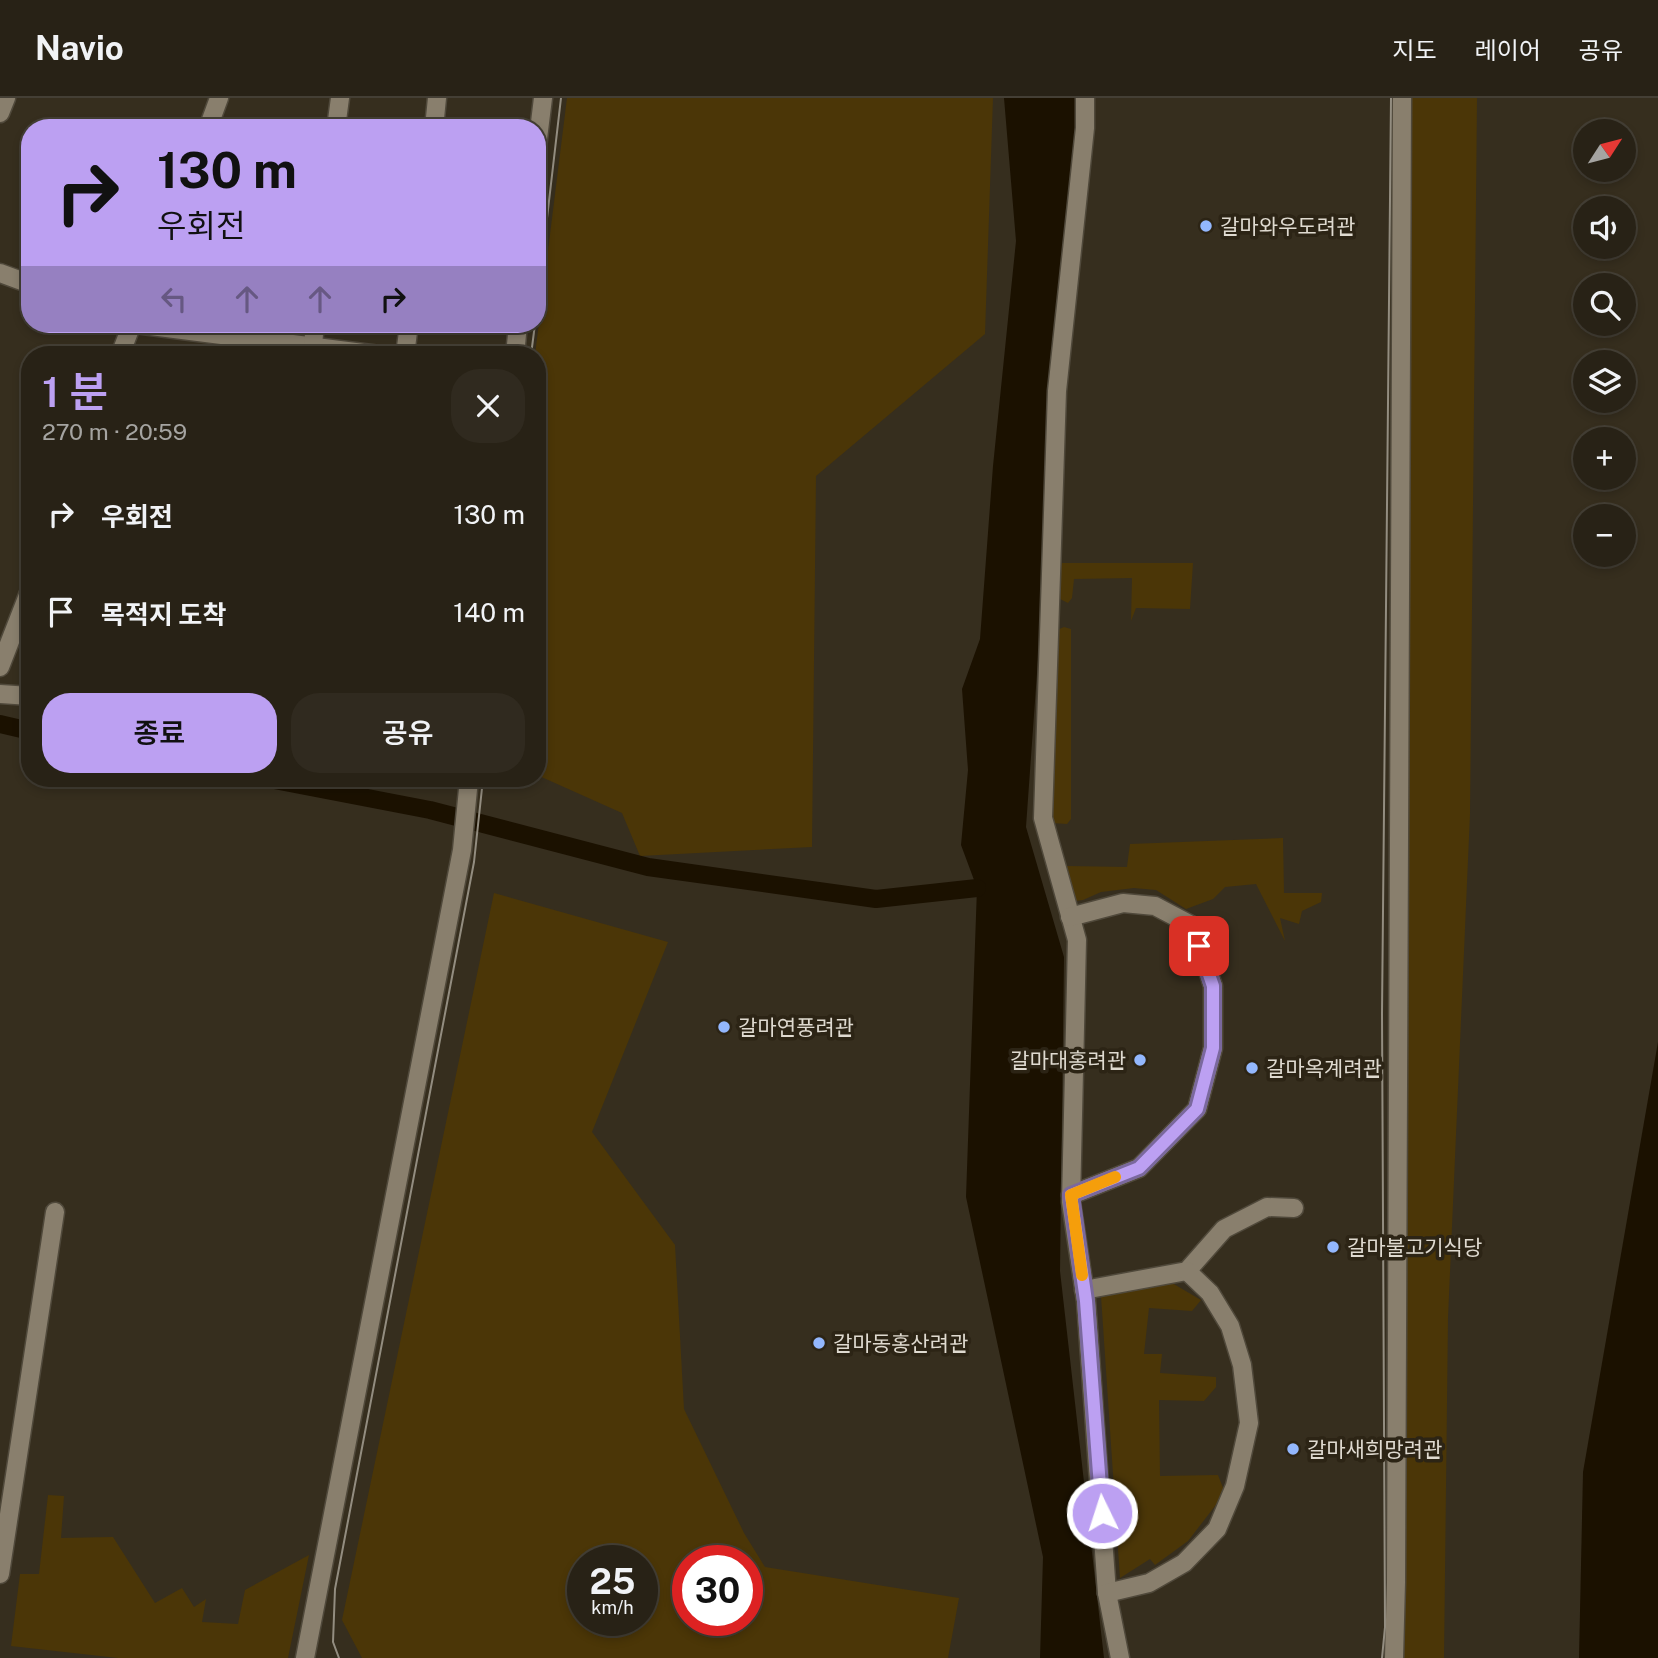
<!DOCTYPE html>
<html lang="ko">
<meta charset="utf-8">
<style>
:root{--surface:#282216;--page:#302a1f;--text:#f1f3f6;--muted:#a5a4a1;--line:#443f35;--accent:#bca0f2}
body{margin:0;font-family:"Public Sans","Noto Sans KR",sans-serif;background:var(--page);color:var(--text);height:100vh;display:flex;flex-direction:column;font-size:26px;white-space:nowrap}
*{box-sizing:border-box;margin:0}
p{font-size:23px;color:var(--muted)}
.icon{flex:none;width:38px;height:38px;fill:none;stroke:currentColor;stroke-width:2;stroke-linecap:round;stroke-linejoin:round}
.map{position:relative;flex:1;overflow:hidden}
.drawer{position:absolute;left:21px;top:248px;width:525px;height:441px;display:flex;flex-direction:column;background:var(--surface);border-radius:28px;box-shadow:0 4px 10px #0003,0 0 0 2px var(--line)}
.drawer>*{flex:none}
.guide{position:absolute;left:21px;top:21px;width:525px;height:214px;border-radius:28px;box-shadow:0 4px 10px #0003,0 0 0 2px var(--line);background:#bca0f2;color:#111;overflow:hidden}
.needle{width:46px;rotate:54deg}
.tools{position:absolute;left:1573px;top:21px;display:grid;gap:14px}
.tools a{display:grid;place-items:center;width:63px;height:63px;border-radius:50%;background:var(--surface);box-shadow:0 4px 10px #0003,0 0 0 2px var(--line);font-size:35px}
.speed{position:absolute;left:567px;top:1447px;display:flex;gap:14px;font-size:35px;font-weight:700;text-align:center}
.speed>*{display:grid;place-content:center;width:91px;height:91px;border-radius:50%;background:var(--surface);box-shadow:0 4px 10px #0003,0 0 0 2px var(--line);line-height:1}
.speed small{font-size:18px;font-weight:400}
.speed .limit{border:10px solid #d22;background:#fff;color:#111}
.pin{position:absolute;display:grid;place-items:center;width:60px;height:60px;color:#fff;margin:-30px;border-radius:14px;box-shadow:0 4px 10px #0006}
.me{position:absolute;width:77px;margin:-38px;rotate:356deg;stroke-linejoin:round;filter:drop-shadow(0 0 5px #0008)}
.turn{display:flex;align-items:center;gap:24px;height:147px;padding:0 21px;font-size:32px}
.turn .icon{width:91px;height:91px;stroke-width:2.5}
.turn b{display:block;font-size:49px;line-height:60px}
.lanes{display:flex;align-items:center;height:66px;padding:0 21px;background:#0003;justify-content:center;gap:35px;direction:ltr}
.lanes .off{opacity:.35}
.round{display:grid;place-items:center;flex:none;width:74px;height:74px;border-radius:28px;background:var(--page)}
.overview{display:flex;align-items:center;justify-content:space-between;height:119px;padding:0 21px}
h1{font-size:42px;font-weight:600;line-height:52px;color:var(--accent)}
.primary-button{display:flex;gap:14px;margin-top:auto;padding:14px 21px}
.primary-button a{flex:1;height:80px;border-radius:28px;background:var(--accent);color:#111;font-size:28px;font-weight:600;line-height:80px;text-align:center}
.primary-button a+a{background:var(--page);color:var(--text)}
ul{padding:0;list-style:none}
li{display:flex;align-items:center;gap:21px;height:98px;padding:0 21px}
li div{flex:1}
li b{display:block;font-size:26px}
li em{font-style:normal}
header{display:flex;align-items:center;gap:42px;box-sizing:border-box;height:98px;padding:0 35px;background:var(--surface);border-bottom:2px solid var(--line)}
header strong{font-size:33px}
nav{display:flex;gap:38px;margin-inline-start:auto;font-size:24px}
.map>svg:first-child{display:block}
</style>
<header>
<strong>Navio</strong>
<nav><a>지도</a><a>레이어</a><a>공유</a></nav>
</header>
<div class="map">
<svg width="1658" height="1560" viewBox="0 0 1658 1560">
<rect width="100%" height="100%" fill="#362e1e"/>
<g fill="#4b3607" fill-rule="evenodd">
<polygon points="567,0 993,0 985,236 816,378 812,749 640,758 622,715 537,677 537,257 535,257"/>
<polygon points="1402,0 1477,0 1470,716 1448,1220 1444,1560 1394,1560"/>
<polygon points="1062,465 1193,465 1190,511 1136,510 1131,523 1132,480 1074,481 1072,500 1068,505 1058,500 1059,469"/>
<polygon points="1064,529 1071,531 1071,721 1067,726 1052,725 1050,691 1057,532"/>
<polygon points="1283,740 1284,795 1322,795 1321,804 1302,813 1299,826 1280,820 1285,843 1256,786 1225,789 1213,801 1186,811 1156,792 1134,790 1101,794 1083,802 1075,803 1066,768 1127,769 1130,746"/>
<path d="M494 795 668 844 592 1034 675 1147 684 1311 744 1435 765 1469 959 1500 948 1560H362L342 1522ZM583 1463H642V1522H583ZM747 1463V1522H688V1463Z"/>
<polygon points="1172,1185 1201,1202 1192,1213 1149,1210 1144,1256 1162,1256 1160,1275 1216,1279 1216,1289 1204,1303 1159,1302 1160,1378 1218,1377 1225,1395 1188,1443 1155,1467 1150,1461 1120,1480 1101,1198"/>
<polygon points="48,1397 64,1398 61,1440 113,1439 155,1505 182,1490 194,1509 206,1501 202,1524 238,1526 245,1492 309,1457 288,1560 118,1560 11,1548 20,1476 39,1476"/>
</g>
<g fill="#1b1100">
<polygon points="1004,0 1078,0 1026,729 1064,859 1060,1173 1104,1560 1040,1560 1043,1459 966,1099 977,790 961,747 968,672 962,591 980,541 993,368 1016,143"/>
<polygon points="1658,944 1658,1560 1579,1560 1583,1374"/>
</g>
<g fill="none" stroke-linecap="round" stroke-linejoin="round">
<g stroke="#1b1100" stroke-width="18">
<polyline points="0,626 30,633"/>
<polyline points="269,681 430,712 648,769 876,801 977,790"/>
</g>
<defs>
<g id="minor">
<polyline points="1085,0 1085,30 1057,293 1043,720 1077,842 1071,1104 1086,1203 1107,1495 1120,1560"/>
<polyline points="0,15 6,0"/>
<polyline points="208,30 219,0"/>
<polyline points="336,30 340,0"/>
<polyline points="434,30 437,0"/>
<polyline points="537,49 543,0"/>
<polyline points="0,175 30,186"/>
<polyline points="135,226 379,257"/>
<polyline points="120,257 132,226"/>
<polyline points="312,257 315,226"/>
<polyline points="405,257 409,226"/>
<polyline points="515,257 518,226"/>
<polyline points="0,569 30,492"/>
<polyline points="0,596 30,598"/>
<polyline points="1070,819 1123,805 1155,808 1193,828 1213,888 1213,950 1197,1011 1139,1070 1071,1097"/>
<polyline points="1084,1192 1187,1173 1224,1131 1267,1109 1294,1110"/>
<polyline points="0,1476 55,1114"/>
<polyline points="1107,1495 1149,1485 1184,1465 1217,1431 1235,1388 1249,1325 1242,1267 1230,1228 1210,1195 1187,1173"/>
<polyline points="305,1560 462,752 469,681"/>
<polyline points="1394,1560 1396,1484 1402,0"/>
</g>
</defs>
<use href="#minor" stroke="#50493b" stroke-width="21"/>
<use href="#minor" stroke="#897f6d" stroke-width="18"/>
<g stroke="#938d80" stroke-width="2">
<polyline points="537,206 561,0"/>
<polyline points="531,257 535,226"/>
<polyline points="339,1560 333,1544 335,1491 474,764 483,681"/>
<polyline points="1382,1560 1385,1529 1382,916 1391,0"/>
</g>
</g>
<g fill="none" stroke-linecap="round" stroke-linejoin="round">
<defs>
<polyline id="route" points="1102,1415 1086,1203 1071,1097 1139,1070 1197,1011 1213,950 1213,888 1199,848"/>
</defs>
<use href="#route" stroke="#7a689d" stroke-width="18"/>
<use href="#route" stroke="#bca0f2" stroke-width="12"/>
<polyline stroke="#f59e0b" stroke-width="12" points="1082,1177 1071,1097 1115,1079"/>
</g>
<g fill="#93b7fd" stroke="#2c2415" stroke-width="2.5">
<circle cx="1206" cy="128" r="7"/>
<circle cx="724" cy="929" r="7"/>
<circle cx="1140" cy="962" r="7"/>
<circle cx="1252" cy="970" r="7"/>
<circle cx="1333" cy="1149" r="7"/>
<circle cx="819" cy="1245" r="7"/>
<circle cx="1293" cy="1351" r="7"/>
</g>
<g text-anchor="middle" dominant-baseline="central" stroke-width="7" stroke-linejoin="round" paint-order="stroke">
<g font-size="21" fill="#dfdad0" stroke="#2c2415" text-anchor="start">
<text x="1220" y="128">갈마와우도려관</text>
<text x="738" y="929">갈마연풍려관</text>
<text x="1126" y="962" text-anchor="end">갈마대홍려관</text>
<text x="1266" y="970">갈마옥계려관</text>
<text x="1347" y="1149">갈마불고기식당</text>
<text x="833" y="1245">갈마동홍산려관</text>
<text x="1307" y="1351">갈마새희망려관</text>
</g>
</g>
</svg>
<div class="tools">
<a><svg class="needle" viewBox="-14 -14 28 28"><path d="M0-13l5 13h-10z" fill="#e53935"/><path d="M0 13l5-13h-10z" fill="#a5a4a1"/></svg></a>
<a><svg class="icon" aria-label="sound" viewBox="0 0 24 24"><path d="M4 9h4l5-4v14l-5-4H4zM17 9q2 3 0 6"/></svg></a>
<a><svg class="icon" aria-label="search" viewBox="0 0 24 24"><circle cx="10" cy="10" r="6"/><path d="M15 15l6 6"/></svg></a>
<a><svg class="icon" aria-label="layers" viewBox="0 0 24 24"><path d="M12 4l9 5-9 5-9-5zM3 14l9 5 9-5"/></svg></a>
<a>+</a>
<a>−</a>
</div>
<div class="speed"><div>25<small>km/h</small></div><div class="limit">30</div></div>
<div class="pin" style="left:1199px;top:848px;background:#d93025"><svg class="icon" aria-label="arrive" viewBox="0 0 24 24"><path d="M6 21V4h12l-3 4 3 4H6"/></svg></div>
<svg class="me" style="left:1102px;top:1415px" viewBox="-20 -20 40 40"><circle r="17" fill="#bca0f2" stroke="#fff" stroke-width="3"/><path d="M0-11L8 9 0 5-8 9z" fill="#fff"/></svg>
<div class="guide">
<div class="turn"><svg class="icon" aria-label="right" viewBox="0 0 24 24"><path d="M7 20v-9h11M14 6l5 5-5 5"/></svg><div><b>130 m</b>우회전</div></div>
<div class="lanes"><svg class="icon off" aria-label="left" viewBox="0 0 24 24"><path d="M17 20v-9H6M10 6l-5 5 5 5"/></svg><svg class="icon off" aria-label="ahead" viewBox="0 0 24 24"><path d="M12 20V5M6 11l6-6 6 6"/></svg><svg class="icon off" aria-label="ahead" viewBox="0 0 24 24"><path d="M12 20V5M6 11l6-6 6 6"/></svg><svg class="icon" aria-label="right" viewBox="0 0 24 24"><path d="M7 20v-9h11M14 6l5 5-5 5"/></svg></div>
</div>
<section class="drawer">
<div class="overview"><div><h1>1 분</h1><p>270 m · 20:59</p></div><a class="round"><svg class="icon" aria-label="close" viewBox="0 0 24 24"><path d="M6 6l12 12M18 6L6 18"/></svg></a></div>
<ul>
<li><svg class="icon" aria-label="right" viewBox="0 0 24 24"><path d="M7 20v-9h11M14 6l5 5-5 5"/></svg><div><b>우회전</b></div><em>130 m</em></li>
<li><svg class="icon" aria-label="arrive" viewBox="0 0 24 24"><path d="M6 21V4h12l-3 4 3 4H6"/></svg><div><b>목적지 도착</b></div><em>140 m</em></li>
</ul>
<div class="primary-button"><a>종료</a><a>공유</a></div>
</section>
</div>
